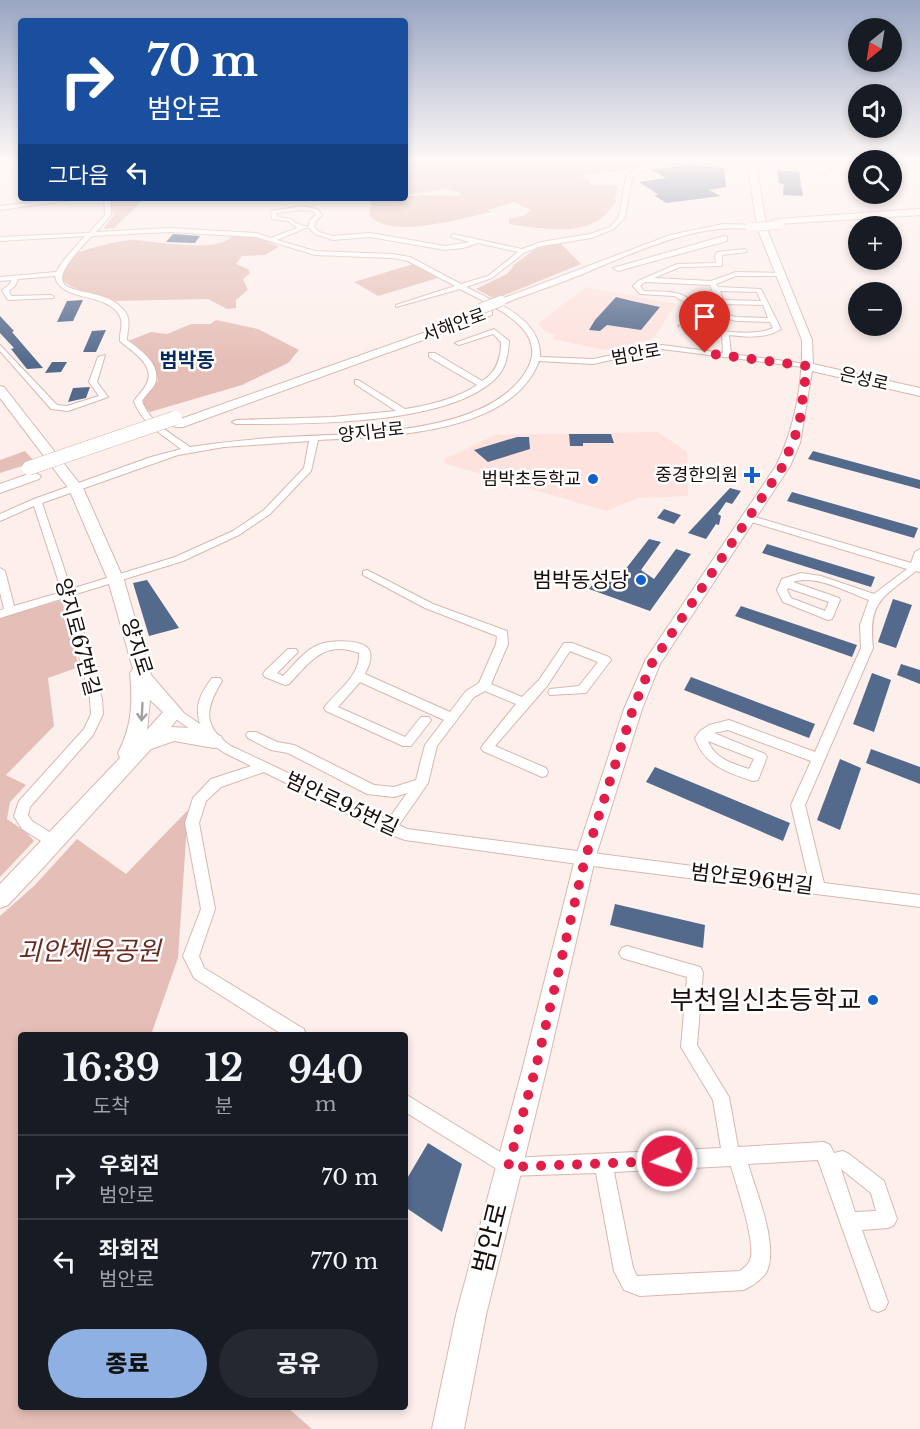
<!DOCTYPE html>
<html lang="ko">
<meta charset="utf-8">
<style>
:root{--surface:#171b24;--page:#242831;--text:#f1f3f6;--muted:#9ea1a6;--line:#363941;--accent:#8eb0e2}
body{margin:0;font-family:"Libre Baskerville","Noto Sans KR",serif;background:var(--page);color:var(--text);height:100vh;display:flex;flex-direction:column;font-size:22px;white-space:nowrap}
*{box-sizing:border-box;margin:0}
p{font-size:20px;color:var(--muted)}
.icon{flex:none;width:33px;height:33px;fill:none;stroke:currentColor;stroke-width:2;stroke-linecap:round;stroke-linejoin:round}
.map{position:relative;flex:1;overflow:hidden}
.sheet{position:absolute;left:18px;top:1032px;width:390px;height:378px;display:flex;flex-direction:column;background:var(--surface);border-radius:6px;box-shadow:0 3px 9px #0003}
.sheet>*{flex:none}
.top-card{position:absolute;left:18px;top:18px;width:390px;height:183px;border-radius:6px;box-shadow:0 3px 9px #0003;background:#1a4fa0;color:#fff;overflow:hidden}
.needle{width:39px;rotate:210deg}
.buttons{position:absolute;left:848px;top:18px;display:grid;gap:12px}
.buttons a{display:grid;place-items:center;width:54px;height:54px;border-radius:50%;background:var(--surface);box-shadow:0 3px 9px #0003;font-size:30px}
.pin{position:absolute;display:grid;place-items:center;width:51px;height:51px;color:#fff;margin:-62px -26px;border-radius:50% 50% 50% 0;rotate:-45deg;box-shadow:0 0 6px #0007}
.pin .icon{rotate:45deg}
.me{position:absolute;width:66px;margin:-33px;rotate:267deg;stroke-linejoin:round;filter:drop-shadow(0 0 4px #0008)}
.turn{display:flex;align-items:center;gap:21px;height:126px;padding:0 30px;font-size:27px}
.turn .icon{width:78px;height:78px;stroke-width:2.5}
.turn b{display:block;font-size:42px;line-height:51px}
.then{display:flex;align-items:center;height:57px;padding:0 30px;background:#0003;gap:12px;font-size:22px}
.eta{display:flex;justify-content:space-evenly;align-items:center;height:102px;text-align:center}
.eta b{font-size:36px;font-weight:800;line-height:42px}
.button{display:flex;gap:12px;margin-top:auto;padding:12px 30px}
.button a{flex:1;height:69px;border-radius:36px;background:var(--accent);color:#111;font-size:24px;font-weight:800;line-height:69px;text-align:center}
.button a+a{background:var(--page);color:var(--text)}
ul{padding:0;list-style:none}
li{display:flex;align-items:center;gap:18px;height:84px;padding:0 30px;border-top:2px solid var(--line)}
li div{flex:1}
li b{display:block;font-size:22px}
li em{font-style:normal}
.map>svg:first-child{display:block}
</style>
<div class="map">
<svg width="920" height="1429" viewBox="0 0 920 1429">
<rect width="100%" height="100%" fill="#fdefec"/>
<g fill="#fde2dd">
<polygon points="586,287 676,304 653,339 604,350 553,339 556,335 545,332 538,323"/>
<polygon points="658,432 687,452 688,496 638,498 606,511 444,463 445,459 495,435"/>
</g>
<g fill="#e5bfb7">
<path d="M405 161H656L626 170 583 175V178L588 179 591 185 618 186 615 198 616 202C611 207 606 215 600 219 575 236 537 228 509 224V219L525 215 531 210 513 202 488 210 492 212C466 217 388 241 369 215L371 204 369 200 422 195 460 196 459 192 444 189 405 195Z"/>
<polygon points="109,198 145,198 114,228 105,229 104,228 113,216"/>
<path d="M233 235 261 239 279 247 265 255 242 256 236 264 248 269 250 273 243 279 248 290 236 300V308L227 309 208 299 112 301 72 287 63 281 62 273C66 267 71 258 76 254 86 248 119 241 130 240 154 240 218 255 233 235Z"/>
<polygon points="559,242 581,264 495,299 476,289 507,274 516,263 534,250"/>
<polygon points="413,264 438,278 378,296 354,282"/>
<polygon points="216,320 258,329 299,350 288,363 242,385 150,412 144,406 143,400 158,380 151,361 128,341 151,332 167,334 191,324 210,324"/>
<polygon points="25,451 35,462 0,473 0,460"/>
<polygon points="62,600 79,667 48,678 54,726 6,775 26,785 10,802 7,819 26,832 34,841 0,877 0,618"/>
<polygon points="188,810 178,958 151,1035 21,1035 21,1407 287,1407 312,1429 0,1429 0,916 34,886 77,839 126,874"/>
</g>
<g fill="#546a8d">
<polygon points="689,165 724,168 726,187 709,190 721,196 666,203 654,195 659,195 639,182 666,178 652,170 658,169"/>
<polygon points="777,170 799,172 803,196 783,195 784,184 779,183"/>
<polygon points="173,234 200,236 195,243 166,242"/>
<polygon points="616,297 632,301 660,307 641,330 607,325 600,331 589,330 595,320"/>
<polygon points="83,300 73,321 57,322 67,301"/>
<polygon points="0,316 14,331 12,332 43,368 27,369 11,349 14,348 0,333"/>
<polygon points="106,330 96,352 83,352 92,331"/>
<polygon points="52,362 67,362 61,372 45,373"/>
<polygon points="90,387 86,398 68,402 73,388"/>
<polygon points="569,434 611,434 614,443 583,443 583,446 570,446"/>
<polygon points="517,437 529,437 530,449 488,462 474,450"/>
<polygon points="813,451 920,480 920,489 808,459"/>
<polygon points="730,488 741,491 732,504 726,502 718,514 721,516 719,525 716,524 706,539 688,533"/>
<polygon points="792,492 918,528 914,538 787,501"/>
<polygon points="664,509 681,515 674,524 657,518"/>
<polygon points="649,539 661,542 641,570 654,579 676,549 691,554 650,611 589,589 605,569 621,575"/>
<polygon points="767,544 875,577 871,587 762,553"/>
<polygon points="147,580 179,628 149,636 133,583"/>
<polygon points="893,599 912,605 896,648 878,642"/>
<polygon points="741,606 857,645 852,657 735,616"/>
<polygon points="901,664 920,670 920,684 897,675"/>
<polygon points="872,673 891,680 874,732 853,724"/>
<polygon points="691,677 815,724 809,738 684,690"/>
<polygon points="871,749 920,767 920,784 866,763"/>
<polygon points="840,759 861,768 840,830 817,820"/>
<polygon points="655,767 790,823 783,841 646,782"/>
<polygon points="615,904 705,925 703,948 610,925"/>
<polygon points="428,1143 462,1164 442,1232 405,1207 405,1182"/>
</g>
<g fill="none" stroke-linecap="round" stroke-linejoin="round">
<defs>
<g id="street">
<path d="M705 161 755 166 752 168C717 165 660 155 632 178L625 217 614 229 591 238 542 246 525 252 492 278 466 287C494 302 542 318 540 357L593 359 662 345 723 353 722 334 678 326 682 324C706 328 751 339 773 328L770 322 736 321 723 317 701 316 688 311V304L674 296 640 294 633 286 638 281 677 264 716 263 715 256 717 252 745 249 747 252 722 255V266L680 267 654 278 711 281 736 272 782 273V275L780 276H736L716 284 718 287 761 289 781 329C766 339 746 337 729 335L731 354 807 364H810V368L662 349 593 364 539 361C512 435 383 437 318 440L311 471 270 514 239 535 183 561 73 595 102 699 103 714 93 735 30 807 28 815 32 821 59 838 61 842 59 846 54 848 49 846 22 829 14 816 19 801 84 729 91 714 90 699 64 598 0 618V610L4 609 0 592V568L5 571 14 606 62 592 34 506 0 521V514L34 499 151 457 181 449C163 435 142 424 134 401 138 395 143 391 146 385 157 365 132 352 120 341 119 332 125 323 118 313 104 293 59 301 55 276L18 279 15 286 9 291 11 296 51 295 54 297 53 298 9 300 7 299 2 290 10 284 11 280 0 281V277L56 272 63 261 85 236 0 241V237L89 233 105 215 104 198H110L111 215 96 232 169 228 256 233 271 238 297 228 288 221 272 219 271 211 302 206 317 209 322 215 316 221 314 227 319 232 333 236 370 233 445 246 470 242 451 237 453 234 522 249 541 242 590 234 610 227 619 217 626 177 636 169 668 162ZM302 210 313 211 316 215 310 220 308 227 315 234 333 240 370 237 445 250 463 248 478 243 518 252 488 276 461 284 410 257 392 254 315 251 277 240 308 227 295 223 292 219 277 217 276 213ZM169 232 256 237 315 255 392 258 408 261 455 286 396 305V307L460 289C489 305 554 329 525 373 484 436 354 433 285 437 253 439 222 442 190 447 172 434 150 423 142 401 145 396 150 391 154 386 164 366 141 350 127 340 127 331 131 322 126 313 102 275 18 312 92 236ZM645 282 710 285 721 313 702 312 694 309V303C680 289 662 292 644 291L640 286ZM720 291 757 292 761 301 723 300ZM725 304 763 305 768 318 736 317 729 315ZM309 441 304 468 264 510 233 531 175 557 71 589 42 503 178 455 224 447Z"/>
<polygon points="818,166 830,169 831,170 822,174 811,170"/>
<polygon points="69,198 86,198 0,210 0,206"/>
<path d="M494 329 509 341C508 355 506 369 495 379 447 426 302 424 236 424L232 422 236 420 332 417 396 411 355 384V380H358L405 409C430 405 456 399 477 385L429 357V353H435L482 381C497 372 501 358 501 342L493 334 459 345 455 343Z"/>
<polygon points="0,345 57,405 67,406 99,396 89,382 98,357 105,355 97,382 108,397 68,411 51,409 0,351"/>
<path d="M748 515 911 563 915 552 920 549V572L916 571C882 598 868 601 873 648L805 805 824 883 920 895V907L585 865 405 840 384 832 264 772 221 787 206 801 199 823 215 909 199 956 204 968 304 1029 306 1035H283L194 978 183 956 201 909 185 823 193 798 211 779 251 766 223 752 170 715 168 712 170 709H178L200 724C194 705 201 693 212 678H220L222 681C205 709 202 726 231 746L388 820 407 793 394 797 367 794 288 753 271 750 248 738 246 735 248 732H256L277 742 294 745 374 785 394 787 416 780 425 745 444 720 360 682 338 707 405 737 421 717H429L431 720 429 723 411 746H403L326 711 324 708 326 705C338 691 361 674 359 653 324 640 311 661 289 684L285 685 265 677 263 674 265 671 288 649H296L298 652 277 673 283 676C294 665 304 651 318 645 329 640 366 638 370 652 372 661 368 667 365 674L450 712 466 691 479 683 496 644 497 636 425 608 363 575V571L367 570 433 604 507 631 508 644 491 684 522 697 539 680 564 643H572L609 657 611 660 586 693 550 695 548 692 550 689 579 686 598 662 570 651 547 686 495 746 546 768 548 772 546 776 542 777 483 751 481 748 483 745 516 704 485 691 474 697 437 746 428 783 399 825 407 829 809 881 791 805 811 761 728 730 714 733 765 754 767 757 758 780 753 781C728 773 704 765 695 738L700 731 709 725 729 720 815 752 861 648 860 625 869 600C847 592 816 574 793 582L839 598 840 600 832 619 828 620 783 602 777 590 782 579 801 573 821 576 874 594 907 569 745 520V516ZM788 588 829 602 825 611 791 598 787 590ZM708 741 754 759 749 769C733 764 714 758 708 741Z"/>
<path d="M627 946 700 967 703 972 697 1045 729 1097 738 1147 824 1142 830 1145 834 1153 843 1151 849 1154 884 1181 897 1219 894 1225 888 1228 862 1230 888 1302 885 1309 878 1312 871 1309 818 1160 748 1164C756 1191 780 1248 766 1273 761 1280 752 1286 744 1290L640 1296 624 1290 614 1271 596 1173 508 1176 405 1112V1094L510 1158 721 1148 713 1100 681 1047 687 977 622 958 619 953 622 948ZM731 1166C736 1184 757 1245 750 1260 748 1265 744 1268 740 1271L637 1276 633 1268 614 1172ZM841 1169 871 1193 876 1211 855 1212Z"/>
</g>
<g id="secondary">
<path d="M747 161H755L766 223 777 219 920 209V215L778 224 767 229 812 340 813 364 920 388V396L812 371 800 443 790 466 660 664 642 709 595 859 547 1067 486 1315 464 1429H432L456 1315 523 1067 575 859 624 709 646 659 776 466C795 428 803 382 802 340L758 230C705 221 647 247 599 267 568 281 536 291 505 303L496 301 670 235 723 224 757 225Z"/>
<polygon points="21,163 21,167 0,170 0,166"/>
<polygon points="724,236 727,237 727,241 618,271 613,268"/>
<polygon points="488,310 492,311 492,315 183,427 175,427 173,424 175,421"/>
<path d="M0 386 4 387 83 488 124 580 151 675 183 712 171 727 190 728 221 736 223 741 221 746 214 748 174 741 151 749 41 870 8 905 0 908V884L120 758 118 753C132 726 133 703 130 673L133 669 108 580 69 489 0 398ZM150 700 163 712 147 730Z"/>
<polygon points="34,472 41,476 39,479 0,493 0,484"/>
</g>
</defs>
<use href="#street" stroke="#d9b7b0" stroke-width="2"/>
<use href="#secondary" stroke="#d9b7b0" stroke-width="2"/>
<use href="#street" fill="#fff" fill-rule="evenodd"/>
<use href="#secondary" fill="#fff" fill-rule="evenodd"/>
<defs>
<polyline id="secondary-bridge-far2" points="750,227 780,225"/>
<polyline id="secondary-bridge-far1" points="480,309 501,301"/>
<polyline id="secondary-bridge" points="29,468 175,418"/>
</defs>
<use href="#secondary-bridge-far2" stroke="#d9b7b0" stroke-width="9" stroke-linecap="butt"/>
<use href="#secondary-bridge-far1" stroke="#d9b7b0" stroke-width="12" stroke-linecap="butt"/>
<use href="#secondary-bridge" stroke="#d9b7b0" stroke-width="15" stroke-linecap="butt"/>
<use href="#secondary-bridge-far2" stroke="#fff" stroke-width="8"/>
<use href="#secondary-bridge-far1" stroke="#fff" stroke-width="10"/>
<use href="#secondary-bridge" stroke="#fff" stroke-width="14"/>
</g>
<defs><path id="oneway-shaft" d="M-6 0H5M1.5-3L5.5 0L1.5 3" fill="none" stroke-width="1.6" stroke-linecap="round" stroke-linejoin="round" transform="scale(1.5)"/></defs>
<use stroke="#a39f9e" href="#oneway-shaft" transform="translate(142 712) rotate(93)"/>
<linearGradient id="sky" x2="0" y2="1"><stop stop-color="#99a6c2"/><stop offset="0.44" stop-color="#fef8f6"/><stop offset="1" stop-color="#fef8f6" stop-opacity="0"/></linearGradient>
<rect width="920" height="362" fill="url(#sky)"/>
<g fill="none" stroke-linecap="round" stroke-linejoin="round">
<polyline stroke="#e11d48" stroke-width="10" stroke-dasharray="0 18" points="667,1161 508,1167 536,1067 585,859 633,709 652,663 783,466 799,426 807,366 705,353"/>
</g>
<g fill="#155fc9" stroke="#fff" stroke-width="2">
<path d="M749 466h6v6h6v6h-6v6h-6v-6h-6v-6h6z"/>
<circle cx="593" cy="479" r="6"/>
<circle cx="641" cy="580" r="6"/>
<circle cx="873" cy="1000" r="6"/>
</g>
<g text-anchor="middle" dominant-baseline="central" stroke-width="5" stroke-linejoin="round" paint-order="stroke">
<g font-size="18" fill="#1a0e0c" stroke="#fff">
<text transform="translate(454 325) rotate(-20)">서해안로</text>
<text transform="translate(636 354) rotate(-10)">범안로</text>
<text transform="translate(864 379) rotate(13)">은성로</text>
<text transform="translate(371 432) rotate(-6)">양지남로</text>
</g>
<g font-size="18" fill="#1a0e0c" stroke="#fff" text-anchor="end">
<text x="738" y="475">중경한의원</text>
<text x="581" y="479">범박초등학교</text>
</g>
<g font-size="20" font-weight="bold" fill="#082a5e" stroke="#fff">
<text x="187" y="360">범박동</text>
</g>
<g font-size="21" fill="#1a0e0c" stroke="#fff" text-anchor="end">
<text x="629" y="580">범박동성당</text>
</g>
<g font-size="21" fill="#1a0e0c" stroke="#fff">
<text transform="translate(78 637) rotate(75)">양지로67번길</text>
<text transform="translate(137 647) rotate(72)">양지로</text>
<text transform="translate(342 804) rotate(25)">범안로95번길</text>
<text transform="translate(752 879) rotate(7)">범안로96번길</text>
</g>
<g font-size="26" font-style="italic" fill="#6a2c22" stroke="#fff">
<text x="89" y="951">괴안체육공원</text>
</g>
<g font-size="26" fill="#1a0e0c" stroke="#fff" text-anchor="end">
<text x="861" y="1000">부천일신초등학교</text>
</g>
<g font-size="26" fill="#1a0e0c" stroke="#fff">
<text transform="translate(490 1238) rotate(-76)">범안로</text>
</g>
</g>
</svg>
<div class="buttons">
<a><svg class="needle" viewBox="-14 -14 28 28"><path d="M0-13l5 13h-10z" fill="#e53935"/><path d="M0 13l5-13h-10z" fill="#9ea1a6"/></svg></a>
<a><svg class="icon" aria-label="sound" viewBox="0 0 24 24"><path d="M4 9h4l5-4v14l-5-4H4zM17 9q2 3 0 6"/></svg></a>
<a><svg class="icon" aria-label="search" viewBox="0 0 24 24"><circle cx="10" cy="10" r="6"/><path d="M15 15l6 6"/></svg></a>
<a>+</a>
<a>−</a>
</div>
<div class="pin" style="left:705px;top:353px;background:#d93025"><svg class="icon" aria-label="arrive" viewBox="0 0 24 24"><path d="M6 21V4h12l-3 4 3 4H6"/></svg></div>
<svg class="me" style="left:667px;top:1161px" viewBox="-20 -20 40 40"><circle r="17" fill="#e11d48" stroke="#fff" stroke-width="3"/><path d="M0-11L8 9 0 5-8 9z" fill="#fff"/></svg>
<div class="top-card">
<div class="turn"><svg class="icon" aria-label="right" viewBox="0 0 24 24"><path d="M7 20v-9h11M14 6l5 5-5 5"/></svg><div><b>70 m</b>범안로</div></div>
<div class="then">그다음<svg class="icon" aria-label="left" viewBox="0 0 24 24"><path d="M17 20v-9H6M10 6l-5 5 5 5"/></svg></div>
</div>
<section class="sheet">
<div class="eta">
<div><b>16:39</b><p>도착</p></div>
<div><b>12</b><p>분</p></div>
<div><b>940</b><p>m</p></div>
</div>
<ul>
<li><svg class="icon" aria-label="right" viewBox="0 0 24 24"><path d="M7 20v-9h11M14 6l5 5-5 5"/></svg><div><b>우회전</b><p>범안로</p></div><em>70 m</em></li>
<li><svg class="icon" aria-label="left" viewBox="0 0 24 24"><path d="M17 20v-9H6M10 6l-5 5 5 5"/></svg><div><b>좌회전</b><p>범안로</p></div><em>770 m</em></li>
</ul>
<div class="button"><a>종료</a><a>공유</a></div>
</section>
</div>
